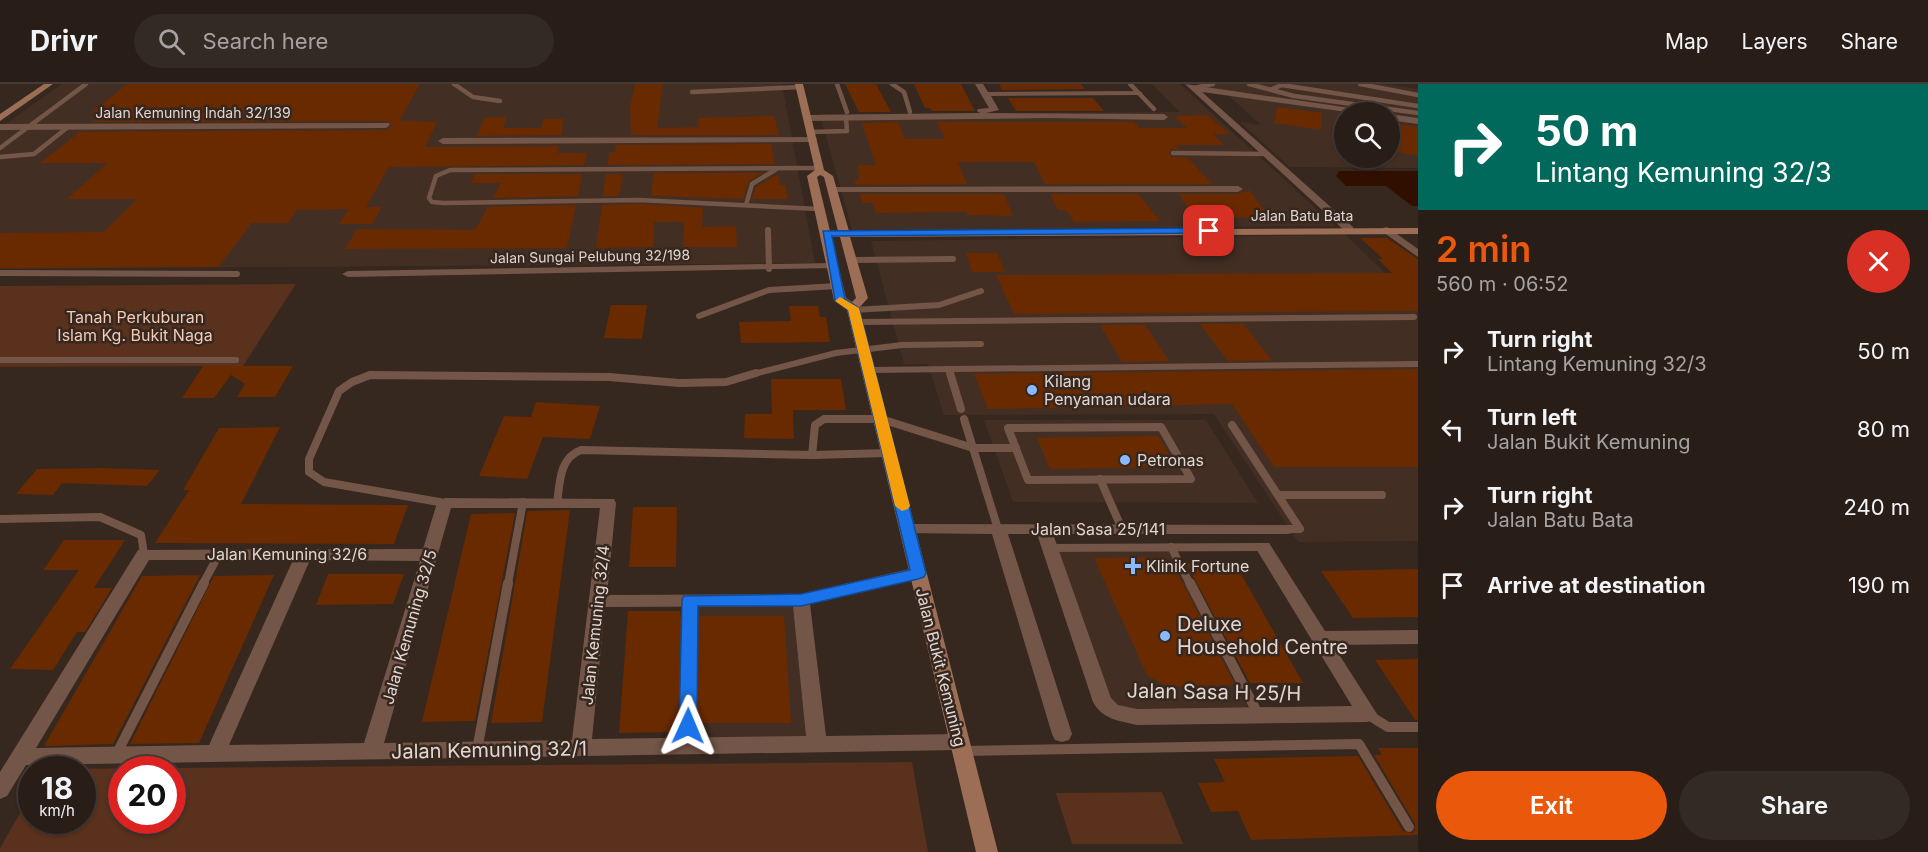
<!DOCTYPE html>
<meta charset="utf-8">
<style>
:root{--surface:#281d17;--page:#342a24;--text:#f1f3f6;--muted:#a5a2a1;--line:#443b36;--accent:#ea580c}
body{margin:0;font-family:Inter,sans-serif;background:var(--page);color:var(--text);height:100vh;display:flex;flex-direction:column;font-size:22px;white-space:nowrap}
*{box-sizing:border-box;margin:0}
p{font-size:20px;color:var(--muted)}
.icon{flex:none;width:33px;height:33px;fill:none;stroke:currentColor;stroke-width:2;stroke-linecap:round;stroke-linejoin:round}
.map{position:relative;flex:1;overflow:hidden}
.panel{display:flex;flex-direction:column;background:var(--surface);width:510px}
.panel>*{flex:none}
.hud{background:#00695c;color:#fff;overflow:hidden}
.controls{position:absolute;left:1334px;top:18px;display:grid;gap:12px}
.controls a{display:grid;place-items:center;width:66px;height:66px;border-radius:50%;background:var(--surface);box-shadow:0 2px 4px #0004,0 0 0 2px var(--line);font-size:30px}
.speed{position:absolute;left:18px;top:672px;display:flex;gap:12px;font-size:30px;font-weight:700;text-align:center}
.speed>*{display:grid;place-content:center;width:78px;height:78px;border-radius:50%;background:var(--surface);box-shadow:0 2px 4px #0004,0 0 0 2px var(--line);line-height:1}
.speed small{font-size:15px;font-weight:400}
.speed .limit{border:9px solid #d22;background:#fff;color:#111}
.pin{position:absolute;display:grid;place-items:center;width:51px;height:51px;color:#fff;margin:-26px;border-radius:12px;box-shadow:0 3px 9px #0006}
.me{position:absolute;width:66px;margin:-33px;rotate:1deg;stroke-linejoin:round;filter:drop-shadow(0 0 4px #0008)}
.turn{display:flex;align-items:center;gap:21px;height:126px;padding:0 18px;font-size:27px}
.turn .icon{width:78px;height:78px;stroke-width:2.5}
.turn b{display:block;font-size:42px;line-height:51px}
.round{display:grid;place-items:center;flex:none;width:63px;height:63px;border-radius:32px;background:var(--page)}
.head{display:flex;align-items:center;justify-content:space-between;height:102px;padding:0 18px}
h1{font-size:36px;font-weight:600;line-height:45px;color:var(--accent)}
.cta{display:flex;gap:12px;margin-top:auto;padding:12px 18px}
.cta a{flex:1;height:69px;border-radius:36px;background:var(--accent);color:#fff;font-size:24px;font-weight:600;line-height:69px;text-align:center}
.cta a+a{background:var(--page);color:var(--text)}
ul{padding:0;list-style:none}
li{display:flex;align-items:center;gap:18px;height:78px;padding:0 18px}
li div{flex:1}
li b{display:block;font-size:22px}
li em{font-style:normal}
header{display:flex;align-items:center;gap:36px;box-sizing:border-box;height:84px;padding:0 30px;background:var(--surface);border-bottom:2px solid var(--line)}
header strong{font-size:28px}
nav{display:flex;gap:33px;margin-inline-start:auto;font-size:21px}
.search{width:420px;height:54px;background:var(--page);display:flex;align-items:center;gap:15px;box-sizing:border-box;padding:0 21px;border-radius:33px;color:var(--muted);font-size:22px}
main{display:flex;flex:1;min-height:0}
.map>svg:first-child{display:block}
</style>
<header>
<strong>Drivr</strong>
<div class="search"><svg class="icon" aria-label="search" viewBox="0 0 24 24"><circle cx="10" cy="10" r="6"/><path d="M15 15l6 6"/></svg>Search here</div>
<nav><a>Map</a><a>Layers</a><a>Share</a></nav>
</header>
<main>
<div class="map">
<svg width="1418" height="768" viewBox="0 0 1418 768">
<rect width="100%" height="100%" fill="#36271f"/>
<g fill="#432e24">
<polygon points="62,0 782,0 815,179 0,185 0,44"/>
<polygon points="1152,0 1180,0 1335,142 852,146 820,30 1180,28"/>
<polygon points="1198,0 1383,0 1418,5 1418,34 1200,3"/>
<polygon points="1228,11 1348,28 1344,28 1344,74 1389,74 1389,35 1418,39 1418,84 1290,83 1240,38 1261,41"/>
<polygon points="1346,151 1418,221 1418,457 1298,458 1214,330 944,331 928,280 904,280 871,157"/>
<polygon points="984,336 1206,336 1258,419 1013,418"/>
<polygon points="1168,467 1249,626 1128,626 1112,617 1058,468"/>
<polygon points="696,522 795,523 807,653 696,655"/>
</g>
<g fill="#59311c" fill-rule="evenodd">
<polygon points="296,200 243,282 0,283 0,202"/>
<path d="M912 678 928 768H0V764L31 710 32 736H82V686L46 685ZM122 686H172V736H122Z"/>
<polygon points="1162,708 1183,760 1072,760 1056,709"/>
</g>
<polygon fill="#300f00" points="1339,87 1418,87 1418,122 1412,122 1386,102 1346,102 1336,92"/>
<g fill="#692a00">
<polygon points="127,0 420,0 399,37 437,38 425,63 559,62 557,69 587,69 584,81 389,83 366,123 382,123 372,140 339,140 349,125 297,126 288,139 252,139 218,183 0,184 0,149 104,148 137,115 67,115 107,79 40,79 80,48 386,46 392,42 389,37 93,38 103,30 90,30"/>
<polygon points="635,0 663,0 657,44 699,43 698,34 774,32 779,51 631,51 630,22"/>
<polygon points="845,0 876,0 891,28 859,28"/>
<polygon points="914,0 961,0 975,27 932,27 930,24 925,24"/>
<polygon points="999,0 1081,0 1085,5 1002,6"/>
<polygon points="1008,14 1093,14 1104,27 1016,27"/>
<polygon points="1277,23 1322,29 1321,46 1274,39"/>
<polygon points="1208,31 1229,50 1213,50 1224,61 1176,61 1180,65 1171,65 1169,70 1172,73 1188,74 1212,100 1045,100 1034,78 958,78 967,100 856,101 854,96 859,96 858,81 876,81 862,39 898,38 905,55 945,55 937,38 1134,38 1139,44 1187,44 1174,32"/>
<polygon points="507,33 503,44 541,44 543,35 564,35 561,51 477,52 484,34"/>
<polygon points="1389,39 1418,43 1418,72 1389,66"/>
<polygon points="771,60 775,80 608,81 609,68 615,68 616,61"/>
<polygon points="654,89 762,89 748,98 743,115 651,112"/>
<polygon points="475,90 582,90 578,112 493,114 501,99 471,99"/>
<polygon points="606,90 623,90 619,112 603,112"/>
<polygon points="778,90 780,101 785,101 788,115 752,115 756,103"/>
<polygon points="1249,106 1270,134 1220,133 1216,127 1189,126 1179,110 1238,110"/>
<polygon points="859,110 1004,110 1013,132 967,131 966,128 876,129 873,119 863,119"/>
<polygon points="1050,110 1138,110 1160,137 1074,138 1066,126 1058,126"/>
<polygon points="639,120 703,124 702,143 736,142 737,163 683,163 684,138 654,138 653,163 596,164 602,121"/>
<polygon points="576,121 567,164 345,165 357,145 475,146 488,123"/>
<polygon points="1360,154 1387,154 1418,175 1418,227 1014,230 996,191 1392,189 1378,175 1383,175"/>
<polygon points="966,169 997,169 1005,188 972,188"/>
<polygon points="611,221 647,221 642,255 604,254"/>
<polygon points="789,222 818,222 820,233 826,233 830,258 741,259 739,238 791,237"/>
<polygon points="1200,240 1243,240 1272,276 1228,277"/>
<polygon points="1100,241 1145,241 1169,277 1122,278"/>
<polygon points="203,282 293,282 275,313 237,313 245,300 231,291 214,314 182,314"/>
<polygon points="1418,285 1418,383 1274,383 1232,320 988,325 974,290"/>
<polygon points="771,295 841,295 846,326 793,326 794,355 744,354 745,330 772,330"/>
<polygon points="536,318 600,322 590,355 543,353 527,395 479,392 504,332 531,333"/>
<polygon points="280,343 241,420 408,421 394,460 155,459 189,406 183,406 219,344"/>
<polygon points="1158,352 1176,383 1050,385 1037,354"/>
<polygon points="101,384 160,386 147,402 62,399 53,411 16,410 37,385"/>
<polygon points="633,423 677,423 676,483 629,483"/>
<polygon points="570,426 542,638 491,639 527,429 528,427"/>
<polygon points="515,429 475,637 422,638 471,430"/>
<polygon points="64,456 125,456 94,504 112,504 85,548 77,548 53,586 10,585 79,486 43,486"/>
<polygon points="1165,473 1168,479 1172,479 1234,599 1231,600 1232,601 1167,603 1147,591 1094,474"/>
<polygon points="1234,478 1257,518 1303,599 1250,599 1186,479"/>
<polygon points="1418,485 1418,533 1353,534 1321,487"/>
<polygon points="328,490 404,490 393,520 316,521"/>
<polygon points="200,491 113,660 44,662 142,492"/>
<polygon points="274,491 199,659 130,660 214,492"/>
<polygon points="628,527 680,527 680,532 683,532 681,639 678,639 678,648 619,649"/>
<polygon points="697,532 784,532 791,639 695,639"/>
<polygon points="1418,575 1418,636 1415,636 1375,576"/>
<polygon points="1378,664 1418,664 1418,751 1251,756 1238,727 1211,728 1198,699 1225,698 1214,675 1358,672 1403,747 1412,749 1415,746 1415,740 1374,671 1382,671"/>
</g>
<g fill="none" stroke-linecap="round" stroke-linejoin="round">
<g stroke="#745648" stroke-width="4.5">
<polyline points="454,0 473,13 500,17"/>
<polyline points="837,0 847,28"/>
<polyline points="892,0 904,8 910,28"/>
<polyline points="1130,0 1154,25"/>
<polyline points="1249,0 1294,12 1418,29"/>
<polyline points="1360,0 1418,11"/>
<polyline points="1194,4 1213,0"/>
<polyline points="1272,5 1282,1 1418,22"/>
<polyline points="692,8 800,3"/>
<polyline points="810,48 847,47 846,34"/>
<polyline points="0,64 86,0"/>
<polyline points="1173,69 1266,70"/>
<polyline points="0,73 34,70 68,43"/>
<polyline points="819,84 450,86 436,92 429,114 432,118 444,119 639,116 819,125"/>
<polyline points="746,121 752,100 775,86"/>
</g>
<g stroke="#745648" stroke-width="6">
<polyline points="768,146 769,185"/>
<polyline points="851,176 953,175"/>
<polyline points="0,189 237,190"/>
<polyline points="854,226 939,221 981,207"/>
<polyline points="699,232 769,206 837,202"/>
<polyline points="857,238 1414,233"/>
<polyline points="0,276 236,276"/>
<polyline points="949,285 951,291"/>
<polyline points="869,286 1418,280"/>
<polyline points="750,291 836,269 902,261 981,260"/>
</g>
<g stroke="#745648" stroke-width="8">
<polyline points="950,289 961,325"/>
<polyline points="964,335 998,445"/>
<polyline points="1232,341 1300,445 1287,445"/>
<polygon points="1161,343 1191,395 1028,396 1008,344"/>
<polyline points="812,371 815,341 824,335 881,335 973,364 1016,364"/>
<polyline points="1100,395 1122,445"/>
<polyline points="1278,411 1382,411"/>
<polyline points="445,419 324,398 309,388 309,375 339,307 352,298 370,291 609,293 679,299 726,298 756,289"/>
<path d="M557 419C560 399 559 374 581 366L812 371 889 369"/>
<polyline points="0,435 100,433 141,451 144,470"/>
<polyline points="1171,463 1190,500"/>
<polyline points="1049,464 1263,463"/>
<polyline points="203,500 219,470"/>
<polyline points="508,500 523,418"/>
</g>
<g stroke="#745648" stroke-width="10">
<polyline points="1190,499 1259,632"/>
<polyline points="1367,630 1388,643 1418,643"/>
<polyline points="688,662 690,516"/>
<polyline points="477,666 508,499"/>
<polyline points="964,667 1359,660 1409,743"/>
<polyline points="116,671 204,499"/>
</g>
<g fill="#745648" fill-rule="evenodd">
<polygon points="975,0 983,0 988,8 1139,7 1143,9 1139,11 991,12 999,26 986,29 1164,30 1168,33 1164,36 1051,34 807,37 803,34 807,31 980,29 977,27 978,25 989,24"/>
<polygon points="1185,0 1364,26 1365,28 1347,28 1202,8 1353,143 1353,147 1345,147"/>
<polygon points="1389,30 1418,34 1418,40 1389,36"/>
<polygon points="389,39 390,41 386,44 0,46 0,40"/>
<polygon points="815,53 817,55 812,58 443,60 438,57 443,54"/>
<polygon points="832,103 1238,102 1243,105 1238,108 828,108 828,104"/>
<polygon points="1387,143 1418,165 1418,173 1383,148 1383,144"/>
<polygon points="832,179 838,182 836,184 348,193 342,190 348,187"/>
<path d="M445 414 614 415 616 419 607 511 801 510 918 483 924 485 926 489 924 493 810 520 826 652 958 650 965 652 968 658 965 664 958 666 26 681 7 712 0 715V688L138 466 423 465 437 419ZM451 424H600L572 656 384 659ZM149 476H293L209 661 36 664ZM310 476 420 477 364 659 229 661ZM793 522 806 652 592 655 605 523Z"/>
<path d="M908 440 1293 441 1295 445 1293 449 1287 450H1053L1111 614 1118 621 1137 625 1352 622 1255 463 1257 459H1269L1325 547 1418 546V560L1333 561 1377 630 1374 636 1367 638 1137 641C1119 637 1102 635 1093 618L1037 450H1008L1072 650 1069 656 1062 658 1055 656 1052 650 992 450 902 449 900 445 902 441Z"/>
</g>
<g fill="#9d6e56" fill-rule="evenodd">
<polygon points="44,0 53,0 0,37 0,30"/>
<path d="M795 0H803L824 86 833 92 849 147 1418 144V150L850 153 868 214 859 224 998 768H976L847 226 834 216 807 92 815 86ZM820 91 824 93 838 147H830L817 93ZM831 153H840L856 214 852 218 846 214Z"/>
</g>
</g>
<polygon fill="#1a73e8" stroke="#114b97" stroke-width="1.5" points="1209,144 1212,144 1212,149 832,152 845,215 859,224 926,489 924,493 918,495 801,522 698,522 697,642 695,647 688,649 682,647 679,642 682,516 684,512 801,510 910,486 848,226 835,216 823,147"/>
<polygon fill="#f59e0b" points="840,213 859,224 910,422 908,425 902,427 895,422 848,226 835,217"/>
<g fill="#8bbafc" stroke="#36271f" stroke-width="2">
<circle cx="1032" cy="306" r="6"/>
<circle cx="1125" cy="376" r="6"/>
<path d="M1130 473h6v6h6v6h-6v6h-6v-6h-6v-6h6z"/>
<circle cx="1165" cy="552" r="6"/>
</g>
<g text-anchor="middle" dominant-baseline="central" stroke-width="5" stroke-linejoin="round" paint-order="stroke">
<g font-size="14" fill="#e1d6d1" stroke="#36271f">
<text x="193" y="28">Jalan Kemuning Indah 32/139</text>
<text x="1302" y="131">Jalan Batu Bata</text>
<text transform="translate(590 172) rotate(-1)">Jalan Sungai Pelubung 32/198</text>
</g>
<g font-size="16" fill="#f3cbb7" stroke="#36271f">
<text x="135" y="233">Tanah Perkuburan<tspan x="135" dy="18">Islam Kg. Bukit Naga</tspan></text>
</g>
<g font-size="16" fill="#e1d6d1" stroke="#36271f" text-anchor="start">
<text x="1044" y="297">Kilang<tspan x="1044" dy="18">Penyaman udara</tspan></text>
<text x="1137" y="376">Petronas</text>
<text x="1146" y="482">Klinik Fortune</text>
</g>
<g font-size="16" fill="#e1d6d1" stroke="#36271f">
<text x="1098" y="445">Jalan Sasa 25/141</text>
<text x="287" y="470">Jalan Kemuning 32/6</text>
<text transform="translate(595 541) rotate(-84)">Jalan Kemuning 32/4</text>
<text transform="translate(409 543) rotate(-74)">Jalan Kemuning 32/5</text>
<text transform="translate(941 583) rotate(76)">Jalan Bukit Kemuning</text>
</g>
<g font-size="20" fill="#e1d6d1" stroke="#36271f" text-anchor="start">
<text x="1177" y="540">Deluxe<tspan x="1177" dy="23">Household Centre</tspan></text>
</g>
<g font-size="20" fill="#e1d6d1" stroke="#36271f">
<text transform="translate(1214 608) rotate(1)">Jalan Sasa H 25/H</text>
<text transform="translate(489 666) rotate(-1)">Jalan Kemuning 32/1</text>
</g>
</g>
</svg>
<div class="controls">
<a><svg class="icon" aria-label="search" viewBox="0 0 24 24"><circle cx="10" cy="10" r="6"/><path d="M15 15l6 6"/></svg></a>
</div>
<div class="speed"><div>18<small>km/h</small></div><div class="limit">20</div></div>
<div class="pin" style="left:1209px;top:147px;background:#d93025"><svg class="icon" aria-label="arrive" viewBox="0 0 24 24"><path d="M6 21V4h12l-3 4 3 4H6"/></svg></div>
<svg class="me" style="left:688px;top:642px" viewBox="-20 -20 40 40"><path d="M0-17L14 15 0 8-14 15z" fill="#1a73e8" stroke="#fff" stroke-width="4"/></svg>
</div>
<section class="panel">
<div class="hud">
<div class="turn"><svg class="icon" aria-label="right" viewBox="0 0 24 24"><path d="M7 20v-9h11M14 6l5 5-5 5"/></svg><div><b>50 m</b>Lintang Kemuning 32/3</div></div>
</div>
<div class="head"><div><h1>2 min</h1><p>560 m · 06:52</p></div><a class="round" style="background:#d93025;color:#fff"><svg class="icon" aria-label="close" viewBox="0 0 24 24"><path d="M6 6l12 12M18 6L6 18"/></svg></a></div>
<ul>
<li><svg class="icon" aria-label="right" viewBox="0 0 24 24"><path d="M7 20v-9h11M14 6l5 5-5 5"/></svg><div><b>Turn right</b><p>Lintang Kemuning 32/3</p></div><em>50 m</em></li>
<li><svg class="icon" aria-label="left" viewBox="0 0 24 24"><path d="M17 20v-9H6M10 6l-5 5 5 5"/></svg><div><b>Turn left</b><p>Jalan Bukit Kemuning</p></div><em>80 m</em></li>
<li><svg class="icon" aria-label="right" viewBox="0 0 24 24"><path d="M7 20v-9h11M14 6l5 5-5 5"/></svg><div><b>Turn right</b><p>Jalan Batu Bata</p></div><em>240 m</em></li>
<li><svg class="icon" aria-label="arrive" viewBox="0 0 24 24"><path d="M6 21V4h12l-3 4 3 4H6"/></svg><div><b>Arrive at destination</b></div><em>190 m</em></li>
</ul>
<div class="cta"><a>Exit</a><a>Share</a></div>
</section>
</main>
